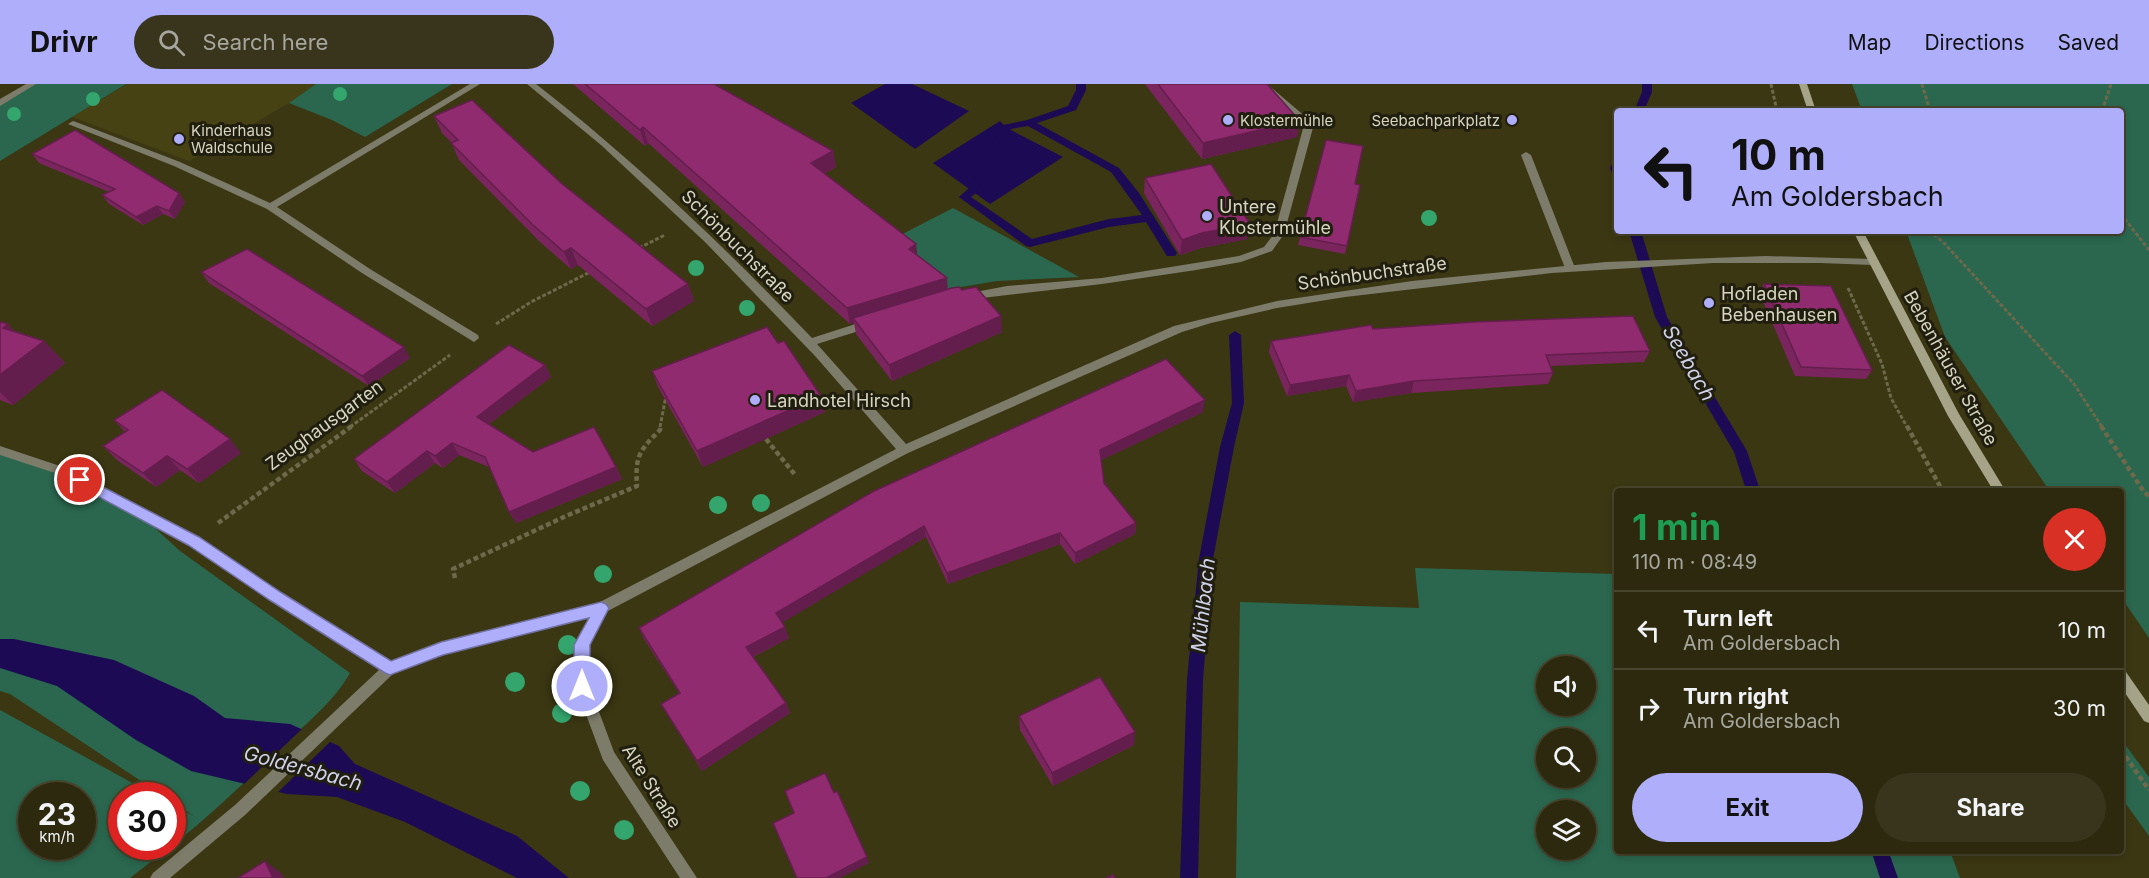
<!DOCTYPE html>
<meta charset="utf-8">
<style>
:root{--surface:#2c290e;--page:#38351c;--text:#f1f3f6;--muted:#a6a69e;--line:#48452e;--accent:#aeaefb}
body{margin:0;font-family:Inter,sans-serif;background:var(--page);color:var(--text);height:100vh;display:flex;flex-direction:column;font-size:22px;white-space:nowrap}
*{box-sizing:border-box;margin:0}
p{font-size:20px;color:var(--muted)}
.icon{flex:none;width:33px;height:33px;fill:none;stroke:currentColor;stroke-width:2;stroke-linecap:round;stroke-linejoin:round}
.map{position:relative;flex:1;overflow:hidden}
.details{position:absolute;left:1614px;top:404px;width:510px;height:366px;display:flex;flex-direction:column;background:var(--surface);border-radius:6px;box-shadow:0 3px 9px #0003,0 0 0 2px var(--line)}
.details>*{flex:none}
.top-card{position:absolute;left:1614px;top:24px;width:510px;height:126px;border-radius:6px;box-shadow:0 3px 9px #0003,0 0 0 2px var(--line);background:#aeaefb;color:#111;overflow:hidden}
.fabs{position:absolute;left:1536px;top:572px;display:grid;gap:12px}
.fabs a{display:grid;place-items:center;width:60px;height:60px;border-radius:50%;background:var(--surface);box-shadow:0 3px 9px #0003,0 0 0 2px var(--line);font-size:30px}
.speed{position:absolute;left:18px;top:698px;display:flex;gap:12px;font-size:30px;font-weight:700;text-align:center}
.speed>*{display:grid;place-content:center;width:78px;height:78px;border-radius:50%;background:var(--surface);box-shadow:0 3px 9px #0003,0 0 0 2px var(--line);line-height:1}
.speed small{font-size:15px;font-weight:400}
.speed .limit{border:9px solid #d22;background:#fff;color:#111}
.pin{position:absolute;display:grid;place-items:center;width:51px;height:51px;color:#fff;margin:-26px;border:3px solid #fff;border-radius:50%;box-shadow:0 2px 6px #0007}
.me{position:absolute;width:66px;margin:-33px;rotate:0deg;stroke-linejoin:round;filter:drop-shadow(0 0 4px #0008)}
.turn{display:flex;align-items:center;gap:21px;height:126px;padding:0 18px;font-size:27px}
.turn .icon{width:78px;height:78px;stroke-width:2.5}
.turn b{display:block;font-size:42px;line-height:51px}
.round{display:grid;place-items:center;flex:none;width:63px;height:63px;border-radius:32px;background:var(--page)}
.head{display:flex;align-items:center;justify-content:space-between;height:102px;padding:0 18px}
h1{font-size:36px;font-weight:700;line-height:45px;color:#1e9e55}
.action{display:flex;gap:12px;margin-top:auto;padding:12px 18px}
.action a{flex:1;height:69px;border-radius:36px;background:var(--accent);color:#111;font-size:24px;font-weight:700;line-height:69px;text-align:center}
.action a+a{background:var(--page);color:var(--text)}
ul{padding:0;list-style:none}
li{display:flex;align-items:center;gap:18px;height:78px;padding:0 18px;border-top:2px solid var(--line)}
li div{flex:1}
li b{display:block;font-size:22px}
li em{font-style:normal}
header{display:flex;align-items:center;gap:36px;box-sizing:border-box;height:84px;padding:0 30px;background:var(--accent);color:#111}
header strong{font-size:28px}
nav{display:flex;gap:33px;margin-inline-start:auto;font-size:21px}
.search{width:420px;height:54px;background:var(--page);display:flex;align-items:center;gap:15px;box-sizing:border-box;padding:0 21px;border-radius:33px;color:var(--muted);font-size:22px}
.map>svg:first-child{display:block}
</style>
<header>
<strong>Drivr</strong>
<div class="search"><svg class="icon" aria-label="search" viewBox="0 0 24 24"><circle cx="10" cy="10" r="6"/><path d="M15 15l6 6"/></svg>Search here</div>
<nav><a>Map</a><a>Directions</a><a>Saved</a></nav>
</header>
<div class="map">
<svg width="2149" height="794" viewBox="0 0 2149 794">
<rect width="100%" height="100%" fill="#3b3713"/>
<polygon fill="#474214" points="127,0 316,0 289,19 189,77 72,33"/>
<g fill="#2a674e" fill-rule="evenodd">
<polygon points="32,0 126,0 0,77 0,19"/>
<polygon points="316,0 452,0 365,53 332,36 289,19"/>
<polygon points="1852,0 2149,0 2149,554 2121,513 2121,406 2049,406 1945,253 1906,147 2121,147 2121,27 1862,27"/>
<polygon points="953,124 1079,193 997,197 943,206 883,160"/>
<path d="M0 366 62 387 132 423 180 467 350 589C334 618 305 640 282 663 246 697 211 731 173 761V721L194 732 173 718 172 711H162L10 610 0 607Z"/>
<path d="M1415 484 1617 490V766L1950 767 1960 794H1236L1240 518 1419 524ZM1546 582H1586V621H1546ZM1546 654H1586V693H1546ZM1546 726H1586V765H1546Z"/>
<path d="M0 626 154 711H122V762H171L130 794H0ZM32 711H82V762H32Z"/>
<polygon points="2121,655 2149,693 2149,752 2121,713"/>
</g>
<g fill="#1d0a55">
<polygon points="885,0 912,0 969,27 915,65 851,19"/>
<polygon points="1000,37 1007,44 1063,73 990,120 933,79"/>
<polygon points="0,555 14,555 114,576 194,612 225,634 290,640 339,662 355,680 517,752 569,794 517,794 405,738 337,713 287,710 191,687 136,656 57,602 0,584"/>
</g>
<polygon fill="#3b3713" points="304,643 332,656 276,710 242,702"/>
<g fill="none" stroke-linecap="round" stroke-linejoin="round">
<g fill="#1d0a55" fill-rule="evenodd">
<polygon points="1076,0 1086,0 1086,6 1076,26 1037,39 1119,84 1139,109 1177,169 1175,172 1167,172 1146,138 1109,143 1030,163 1026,162 959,113 968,105 977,89 985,89 986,91 976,109 971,113 1032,155 1109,135 1142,131 1111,88 1028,42 1011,45 1002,61 998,62 993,59 1003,41 1027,36 1068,22 1076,6"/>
<polygon points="1642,0 1652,0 1652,8 1644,27 1634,27 1642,8"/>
<polygon points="1617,77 1617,93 1613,92 1610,84 1613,78"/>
<polygon points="1629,147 1641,147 1667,233 1747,367 1760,406 1746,406 1734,368 1655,233"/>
<polygon points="1235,247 1241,251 1244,319 1234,363 1213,475 1203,595 1198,794 1180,794 1187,595 1199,475 1220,363 1232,319 1229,251"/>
<polygon points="1871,766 1888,766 1898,794 1880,794"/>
</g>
<g stroke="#6d694a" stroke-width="3" stroke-dasharray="4 2" stroke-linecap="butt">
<polyline points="1771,0 1777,27"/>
<polyline points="1922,0 1930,27"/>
<polyline points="2102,27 2111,0"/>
<polyline points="2121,130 2149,166"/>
<polyline points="1929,147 1943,158 2074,300 2102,343"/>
<polyline points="639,164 665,151"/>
<polyline points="1848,204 1882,280 1891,314 1907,343"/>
<polyline points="1727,213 1736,214 1731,201"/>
<polyline points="496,240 531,218 592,187"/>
<polyline points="350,343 450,271"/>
<polyline points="660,343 666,312"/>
</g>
<g stroke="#6d694a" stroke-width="4.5" stroke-dasharray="5 3" stroke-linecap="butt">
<polyline points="1907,342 1942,406"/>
<polyline points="2101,342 2144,408 2149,412"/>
<polyline points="766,355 796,392"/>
<polyline points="218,439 352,342"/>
<path d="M455 494 453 485 566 432 637 402C635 372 639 367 660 346L661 342"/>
<polyline points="2121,666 2149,706"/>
</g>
<polygon fill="#7d7c6b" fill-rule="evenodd" points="1526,68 1531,71 1575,184 1574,186 1566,186 1565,184 1521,71"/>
<g fill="#7d7c6b" fill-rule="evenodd">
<polygon points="26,0 36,0 0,22 0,15"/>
<polygon points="470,0 480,0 277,123 370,185 478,251 479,254 474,258 362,189 267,125 174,82 68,40 73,37 76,38 180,78 270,119"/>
<path d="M527 0H536C635 77 725 163 812 254L871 235 875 236 876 239 875 242 817 260 906 360 1174 242 1277 217 1412 197 1606 178 1766 172 1873 175 1878 178 1873 181 1820 179H1713L1552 189 1345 213 1277 224 1211 239 1182 248 908 369 606 528 589 561V601L614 668 697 794H680L603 676 575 601V561L590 532 442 569 395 588 245 731 170 794H150L153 789 235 721 380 585 271 517 189 461 58 390 0 371V362L66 384 197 453 281 509 391 578 441 558 598 519 896 365 816 273 705 158 601 61Z"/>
<polygon points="1258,0 1267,0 1314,40 1284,150 1272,167 1241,178 1196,186 1102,200 965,216 964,213 965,210 1007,202 1102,194 1239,172 1264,163 1274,150 1304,41"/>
</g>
<g fill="#a5a388" fill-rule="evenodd">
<polygon points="1799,0 1807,0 1816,27 1808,27"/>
<polygon points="1853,147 1863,147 1959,330 2005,406 1993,406 1948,332"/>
<polygon points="2121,586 2126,588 2149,621 2149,639 2144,637 2121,603"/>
</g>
</g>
<g fill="#33a56d">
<circle cx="340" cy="10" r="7"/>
<circle cx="93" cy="15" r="7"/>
<circle cx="14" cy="30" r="7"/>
<circle cx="1429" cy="134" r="8"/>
<circle cx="696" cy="184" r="8"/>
<circle cx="747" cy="224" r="8"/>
<circle cx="761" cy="419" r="9"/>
<circle cx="718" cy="421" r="9"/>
<circle cx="603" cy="490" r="9"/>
<circle cx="568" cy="561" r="10"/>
<circle cx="515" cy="598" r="10"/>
<circle cx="562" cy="629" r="10"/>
<circle cx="580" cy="707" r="10"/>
<circle cx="624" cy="746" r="10"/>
</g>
<g fill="#7b255f">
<polygon points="573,0 714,0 833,67 836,83 824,90 918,172 948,205 1002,248 892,297 856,250 854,239 850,240 648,59 645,62"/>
<polygon points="1145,0 1267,0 1300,37 1297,53 1202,75"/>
<polygon points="434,32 561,99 688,200 694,217 652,242 578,181 571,185 540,158 459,76 451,58 442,49"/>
<polygon points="32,70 179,109 185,118 175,135 163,130 143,141 109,120 102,111 109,108 39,79"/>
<polygon points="1145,94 1247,155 1201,164 1180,171 1144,109"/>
<polygon points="1355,100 1360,101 1345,170 1298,161 1300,153"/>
<polygon points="201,188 410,274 369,302 209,199"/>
<polygon points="1764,200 1872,286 1866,295 1795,292 1759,208"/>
<polygon points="0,238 15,247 44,257 65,279 13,321 0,316"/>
<polygon points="1373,245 1650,267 1644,278 1551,282 1553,289 1548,300 1411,309 1353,318 1346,302 1287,312 1269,268 1271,257"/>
<polygon points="778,259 821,312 825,328 703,383 658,303 652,287"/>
<polygon points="545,281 551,293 489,340 533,368 616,383 622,395 516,439 509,428 489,383 459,371 443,384 435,379 395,409 362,387 354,375"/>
<polygon points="1203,328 1101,376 1104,399 1136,439 1135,450 1075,480 1060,460 948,500 926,453 782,538 789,554 753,573 786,619 790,629 702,687 661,620 679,609 644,555 639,544"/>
<polygon points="114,336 241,369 199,399 180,386 156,403 117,376 103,362 125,348"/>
<polygon points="1019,632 1134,661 1053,702 1020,646"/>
</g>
<g fill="#641e4d">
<polygon points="1300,37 1297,53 1202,75 1203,59"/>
<polygon points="643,43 648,59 645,62 640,46"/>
<polygon points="833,67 836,83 814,95 811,79"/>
<polygon points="179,109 185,118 175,135 169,127"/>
<polygon points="157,122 163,130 143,141 136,133"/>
<polygon points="1250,140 1247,155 1201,164 1180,171 1182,156 1202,149"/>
<polygon points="916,160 918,176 909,165"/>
<polygon points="571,164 578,181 571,185 564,168"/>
<polygon points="947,194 948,210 853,234 854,239 850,240 847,224"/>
<polygon points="688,200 694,217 652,242 646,225"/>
<polygon points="1001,232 1002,248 892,297 889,281"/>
<polygon points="8,240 29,263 3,244"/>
<polygon points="44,257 65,279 13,321 0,308 0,291"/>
<polygon points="404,263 410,274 369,302 362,292"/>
<polygon points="545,281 551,293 484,344 477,333"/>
<polygon points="1349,291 1346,302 1287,312 1290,301"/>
<polygon points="1414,297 1411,309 1353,318 1356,307"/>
<polygon points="821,312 825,328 703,383 697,367"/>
<polygon points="1205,316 1203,328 1099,377 1100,366"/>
<polygon points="230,355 241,369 199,399 187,385"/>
<polygon points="452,359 459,371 443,384 435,372"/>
<polygon points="427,367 435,379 395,409 387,398"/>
<polygon points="167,372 180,386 156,403 143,389"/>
<polygon points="616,383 622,395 516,439 509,428"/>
<polygon points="1136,439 1135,450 1075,480 1075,469"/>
<polygon points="924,442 926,453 780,540 776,529"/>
<polygon points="1060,449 1060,460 948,500 947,489"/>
<polygon points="785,543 789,554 750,574 746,563"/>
<polygon points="786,619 790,629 702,687 697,677"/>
<polygon points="1135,648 1134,661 1053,702 1052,689"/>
<polygon points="867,773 869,779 840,794 826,794"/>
<polygon points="265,777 281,789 284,794 273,794"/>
</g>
<g fill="#8f2b6e" stroke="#641e4d" stroke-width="1.5">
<polygon points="585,0 714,0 833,67 811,79 916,160 909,165 947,194 847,224 643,43 640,46"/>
<polygon points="1158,0 1267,0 1300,37 1203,59"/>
<polygon points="472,16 561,99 688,200 646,225 571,164 564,168 533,141 451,59 458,56 434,32"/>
<polygon points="75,46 179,109 169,127 157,122 136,133 102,111 115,105 32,70"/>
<polygon points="1326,56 1363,62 1355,100 1360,101 1347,162 1300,153"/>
<polygon points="1211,80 1250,140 1202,149 1182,156 1145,94"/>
<polygon points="247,165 404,263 362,292 201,188"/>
<polygon points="1764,200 1831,202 1872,286 1801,283"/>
<polygon points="959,203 962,206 976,203 1001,232 889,281 853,234 952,204"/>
<polygon points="1633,232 1650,267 1546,271 1553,289 1414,297 1356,307 1349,291 1290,301 1271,257 1371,241 1373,245 1474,238"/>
<polygon points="0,238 8,240 3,244 44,257 0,291"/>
<polygon points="767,243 778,259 784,257 821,312 697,367 652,287"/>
<polygon points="509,261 545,281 477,333 533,368 594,343 616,383 509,428 485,373 452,359 435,372 427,367 387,398 354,375"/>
<polygon points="1166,275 1205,316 1100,366 1104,399 1136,439 1075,469 1060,449 947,489 924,442 776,529 785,543 746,563 786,619 697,677 661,620 680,609 639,544 874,407"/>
<polygon points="162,306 230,355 187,385 167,372 143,389 103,362 128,346 114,336"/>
<polygon points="1100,593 1135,648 1052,689 1019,632"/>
<polygon points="825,689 834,709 837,707 867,773 826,794 797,794 773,739 794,729 785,707"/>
<polygon points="265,777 273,794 238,794"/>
<polygon points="1113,791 1115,794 1106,794"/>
</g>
<polygon fill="#aeaefb" stroke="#7171a3" stroke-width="1.5" points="80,391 199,453 282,509 391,577 441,558 601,518 606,520 609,524 590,561 590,602 588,606 582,608 577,606 574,602 574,561 589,534 443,571 390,591 385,589 271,517 188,461 75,400 73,396 75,393"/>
<g fill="#aeaefb" stroke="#201e0f" stroke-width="2">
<circle cx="1228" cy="36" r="6"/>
<circle cx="1512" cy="36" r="6"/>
<circle cx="179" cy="55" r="6"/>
<circle cx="1207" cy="132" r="6"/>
<circle cx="1709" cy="219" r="6"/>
<circle cx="755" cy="316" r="6"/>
</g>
<g text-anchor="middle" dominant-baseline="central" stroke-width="6" stroke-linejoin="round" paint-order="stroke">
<g font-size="15" fill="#d7d5c1" stroke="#201e0f" text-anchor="start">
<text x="1240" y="36">Klostermühle</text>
<text x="1500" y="36" text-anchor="end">Seebachparkplatz</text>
<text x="191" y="46">Kinderhaus<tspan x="191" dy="17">Waldschule</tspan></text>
</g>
<g font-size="18" fill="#d7d5c1" stroke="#201e0f" text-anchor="start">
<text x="1219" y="122">Untere<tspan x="1219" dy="21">Klostermühle</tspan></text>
<text x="1721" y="209">Hofladen<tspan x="1721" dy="21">Bebenhausen</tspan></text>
<text x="767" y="316">Landhotel Hirsch</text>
</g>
<g font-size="18" fill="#d7d5c1" stroke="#201e0f">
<text transform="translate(738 162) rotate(45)">Schönbuchstraße</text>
<text transform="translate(1372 189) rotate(-8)">Schönbuchstraße</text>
<text transform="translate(1951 284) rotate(61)">Bebenhäuser Straße</text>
<text transform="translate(324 341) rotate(-36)">Zeughausgarten</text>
<text transform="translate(652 702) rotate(58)">Alte Straße</text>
</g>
<g font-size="20" font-style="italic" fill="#d0d2ec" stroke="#201e0f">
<text transform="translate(1689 279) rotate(60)">Seebach</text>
<text transform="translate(1203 521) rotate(-84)">Mühlbach</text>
<text transform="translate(303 684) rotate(15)">Goldersbach</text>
</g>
</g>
</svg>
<div class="fabs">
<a><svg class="icon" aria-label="sound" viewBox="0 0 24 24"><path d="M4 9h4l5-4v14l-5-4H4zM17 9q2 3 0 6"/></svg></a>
<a><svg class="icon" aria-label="search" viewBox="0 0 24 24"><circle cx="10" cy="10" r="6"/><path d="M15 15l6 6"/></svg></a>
<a><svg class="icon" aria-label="layers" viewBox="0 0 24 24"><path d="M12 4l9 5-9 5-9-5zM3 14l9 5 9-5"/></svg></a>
</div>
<div class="speed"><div>23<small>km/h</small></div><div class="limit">30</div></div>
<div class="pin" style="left:80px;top:396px;background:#d93025"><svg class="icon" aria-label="arrive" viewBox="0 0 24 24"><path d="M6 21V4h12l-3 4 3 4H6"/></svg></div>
<svg class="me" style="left:582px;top:602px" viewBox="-20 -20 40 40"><circle r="17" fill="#aeaefb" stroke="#fff" stroke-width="3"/><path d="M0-11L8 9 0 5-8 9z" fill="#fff"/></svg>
<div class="top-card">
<div class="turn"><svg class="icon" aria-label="left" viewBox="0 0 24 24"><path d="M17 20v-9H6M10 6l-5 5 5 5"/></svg><div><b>10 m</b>Am Goldersbach</div></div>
</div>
<section class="details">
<div class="head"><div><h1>1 min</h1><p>110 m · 08:49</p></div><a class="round" style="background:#d93025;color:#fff"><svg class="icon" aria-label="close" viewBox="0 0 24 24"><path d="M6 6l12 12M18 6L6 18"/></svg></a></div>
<ul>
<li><svg class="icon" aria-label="left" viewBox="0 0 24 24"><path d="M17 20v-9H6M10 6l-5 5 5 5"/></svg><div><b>Turn left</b><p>Am Goldersbach</p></div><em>10 m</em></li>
<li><svg class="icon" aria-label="right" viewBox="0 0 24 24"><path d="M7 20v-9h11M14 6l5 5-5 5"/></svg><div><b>Turn right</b><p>Am Goldersbach</p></div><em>30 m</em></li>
</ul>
<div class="action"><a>Exit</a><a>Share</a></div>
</section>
</div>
